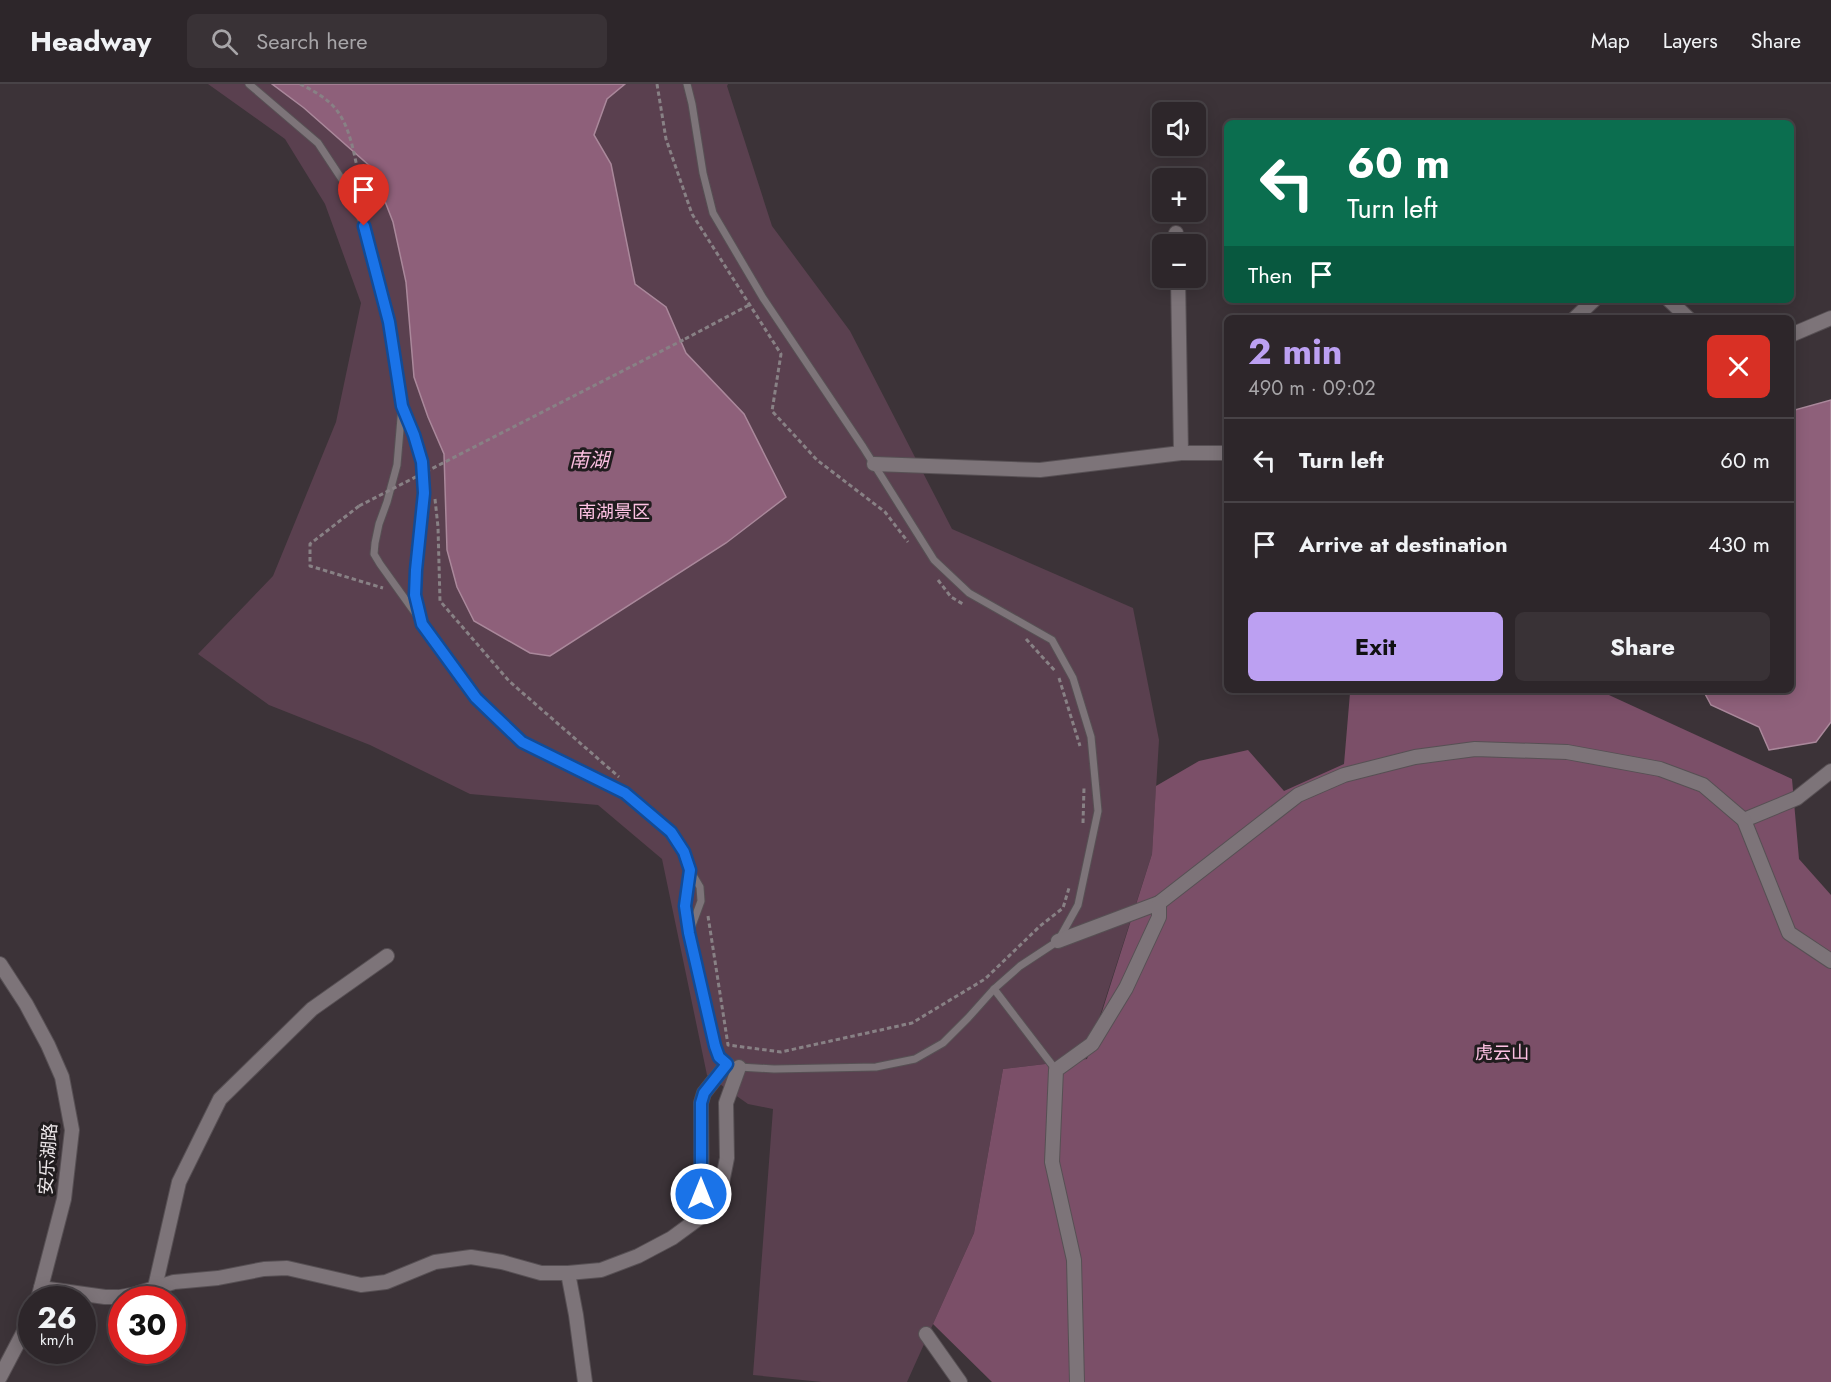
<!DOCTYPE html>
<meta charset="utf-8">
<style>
:root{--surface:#2d262a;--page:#393236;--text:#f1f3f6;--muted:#a7a5a8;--line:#484347;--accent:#bca0f2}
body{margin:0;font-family:Jost,"Noto Sans SC",sans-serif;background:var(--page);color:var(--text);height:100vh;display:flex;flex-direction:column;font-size:22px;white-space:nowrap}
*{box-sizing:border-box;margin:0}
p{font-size:20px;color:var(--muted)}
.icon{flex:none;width:33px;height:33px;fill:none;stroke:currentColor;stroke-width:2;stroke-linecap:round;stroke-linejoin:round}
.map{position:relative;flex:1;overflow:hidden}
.sheet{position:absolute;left:1224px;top:231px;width:570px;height:378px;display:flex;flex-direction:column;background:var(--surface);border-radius:9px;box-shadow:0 3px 15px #0003,0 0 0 2px var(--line)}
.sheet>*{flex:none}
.top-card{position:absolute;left:1224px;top:36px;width:570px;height:183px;border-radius:9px;box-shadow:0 3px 15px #0003,0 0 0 2px var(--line);background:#0b6e4f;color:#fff;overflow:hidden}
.tools{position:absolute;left:1152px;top:18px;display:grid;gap:12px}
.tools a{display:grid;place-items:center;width:54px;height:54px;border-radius:9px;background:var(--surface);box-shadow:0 3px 15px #0003,0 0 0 2px var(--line);font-size:30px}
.speed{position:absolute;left:18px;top:1202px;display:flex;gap:12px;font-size:30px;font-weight:700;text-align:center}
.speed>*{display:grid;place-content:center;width:78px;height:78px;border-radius:50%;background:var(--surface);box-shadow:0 3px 15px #0003,0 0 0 2px var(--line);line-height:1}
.speed small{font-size:15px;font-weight:400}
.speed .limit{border:9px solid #d22;background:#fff;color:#111}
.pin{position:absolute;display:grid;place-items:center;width:51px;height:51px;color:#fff;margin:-62px -26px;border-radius:50% 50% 50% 0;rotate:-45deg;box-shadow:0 0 6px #0007}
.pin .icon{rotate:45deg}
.me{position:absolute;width:66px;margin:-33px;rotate:0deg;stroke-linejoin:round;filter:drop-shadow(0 0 4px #0008)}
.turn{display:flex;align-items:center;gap:21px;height:126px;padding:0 24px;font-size:27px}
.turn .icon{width:78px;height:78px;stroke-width:2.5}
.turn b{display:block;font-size:42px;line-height:51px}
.then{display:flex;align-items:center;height:57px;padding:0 24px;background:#0003;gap:12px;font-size:22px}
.round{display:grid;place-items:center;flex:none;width:63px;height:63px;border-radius:9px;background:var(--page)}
.head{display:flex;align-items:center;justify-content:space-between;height:102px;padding:0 24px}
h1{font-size:36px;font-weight:700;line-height:45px;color:var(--accent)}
.button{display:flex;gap:12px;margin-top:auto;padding:12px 24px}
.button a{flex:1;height:69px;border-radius:9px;background:var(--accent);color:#111;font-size:24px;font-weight:700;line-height:69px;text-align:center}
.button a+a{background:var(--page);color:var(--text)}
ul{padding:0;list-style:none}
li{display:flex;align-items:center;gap:18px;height:84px;padding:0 24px;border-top:2px solid var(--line)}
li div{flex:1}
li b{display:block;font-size:22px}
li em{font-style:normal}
header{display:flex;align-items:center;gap:36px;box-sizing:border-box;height:84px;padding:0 30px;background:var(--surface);border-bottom:2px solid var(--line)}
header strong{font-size:28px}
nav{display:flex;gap:33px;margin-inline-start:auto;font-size:21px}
.search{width:420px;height:54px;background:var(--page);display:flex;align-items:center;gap:15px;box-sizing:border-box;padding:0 21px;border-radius:9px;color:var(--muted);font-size:22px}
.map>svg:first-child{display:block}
</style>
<header>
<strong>Headway</strong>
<div class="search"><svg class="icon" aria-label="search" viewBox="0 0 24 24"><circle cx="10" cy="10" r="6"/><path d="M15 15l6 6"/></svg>Search here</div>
<nav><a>Map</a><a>Layers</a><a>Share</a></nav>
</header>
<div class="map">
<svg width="1831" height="1298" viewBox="0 0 1831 1298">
<rect width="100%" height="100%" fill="#3c3338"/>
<polygon fill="#5a404f" points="208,0 728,0 727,2 772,142 850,247 952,445 1133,524 1159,656 1152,770 1086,975 1003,985 974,1149 907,1298 822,1298 753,1291 773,1025 748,1020 707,991 662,775 598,721 470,710 370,661 269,621 198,570 273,492 336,338 361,219 325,120 285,55"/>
<polygon fill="#7b4f68" points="1354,606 1598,606 1792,695 1799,775 1831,811 1831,1298 992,1298 933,1240 974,1149 1003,985 1087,975 1152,770 1156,702 1199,677 1248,666 1284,707 1344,680 1350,609"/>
<g fill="#8e607a" stroke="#aa889b" stroke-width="1.5">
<polygon points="272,0 625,0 607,15 594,51 611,80 635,200 666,223 686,269 744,330 786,413 726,459 550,572 530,569 474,537 457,503 447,466 444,370 428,333 414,293 406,198 393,138 372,84 304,24"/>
<polygon points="1831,316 1831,638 1816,658 1769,666 1759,643 1711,621 1703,606 1791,606 1791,327"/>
</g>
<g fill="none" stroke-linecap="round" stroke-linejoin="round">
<defs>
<g id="service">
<polyline points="249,0 318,59 345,100 364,142 389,238 402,322 397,381 387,418 379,440 375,459 374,470 380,480 476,614 522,659 625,709 671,748 684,768 690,786 685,822 689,849 715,962 719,973 727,980 739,983 774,985 876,983 915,975 943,959 968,934 994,905 1020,882 1058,857 1078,821 1098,727 1091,653 1073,594 1052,556 969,509 934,476 863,363 763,214 713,129 703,89 692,20 687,0"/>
<path d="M403 325C414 353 424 380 423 410 422 452 409 493 420 535"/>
<polyline points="690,786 700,803 701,817 690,847"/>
<polyline points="994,905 1056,986"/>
</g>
<g id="minor">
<polyline points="1176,149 1177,160"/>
<polyline points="1178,194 1181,369"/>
<polyline points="1669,216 1688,234"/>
<polyline points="1575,234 1594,216"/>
<polyline points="1791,251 1831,234"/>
<polyline points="874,380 1040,386 1181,369 1227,369"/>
<polyline points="1744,736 1797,714 1831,687"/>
<polyline points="1058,857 1159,819 1298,711 1344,691 1415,673 1475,665 1567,668 1660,685 1703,701 1744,736 1789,849 1831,877"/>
<polyline points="0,880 26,920 48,961 62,993 72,1046 64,1115 38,1215"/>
<polyline points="702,1132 701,1019 704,1009 727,980"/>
<polyline points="568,1189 576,1231 585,1298"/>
<polyline points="155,1203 179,1098 220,1015 312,925 387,872"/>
<polyline points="41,1204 105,1213 120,1213 136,1210 174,1198 218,1194 264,1185 287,1184 361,1201 386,1198 435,1178 471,1173 502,1178 541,1189 568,1189 601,1186 638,1172 672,1154 702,1132 721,1104 727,1074 726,1019 739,983"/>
<polyline points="926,1250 960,1298"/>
<polyline points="0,1293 32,1232"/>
<polyline points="1077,1298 1074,1176 1052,1078 1056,986 1092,960 1126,904 1159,833 1159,819"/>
</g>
</defs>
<use href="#service" stroke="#575054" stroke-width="9"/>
<use href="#minor" stroke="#575054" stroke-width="16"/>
<g stroke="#888185" stroke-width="3" stroke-dasharray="4.5 3" stroke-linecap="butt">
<path d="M300 0C314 7 329 15 338 28 353 48 356 85 363 109"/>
<polyline points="657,0 666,55 692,130 781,270 772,327 817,376 885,428 908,458"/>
<polyline points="685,255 751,220"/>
<polyline points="435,415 438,443 440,517 509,597 619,693"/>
<polyline points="359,422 310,460 310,482 383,504"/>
<polyline points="938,496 951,513 963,520"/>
<polyline points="1026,555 1056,588"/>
<polyline points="1059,594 1080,662"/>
<polyline points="1083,739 1084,704"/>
<polyline points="708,832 728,961 781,968 912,939 985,895 1040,842 1063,824 1069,804"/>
</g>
<use href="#service" stroke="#7d7479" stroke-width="7"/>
<use href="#minor" stroke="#7d7479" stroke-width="14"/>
<polyline stroke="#888185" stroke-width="3" stroke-dasharray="4.5 3" stroke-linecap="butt" points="359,422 685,255"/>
</g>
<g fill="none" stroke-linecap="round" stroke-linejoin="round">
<defs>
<polyline id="route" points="364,142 389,238 402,322 414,351 422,378 424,409 416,486 415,511 422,540 476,614 522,658 625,709 671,748 684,768 690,786 685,822 689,849 715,962 719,973 727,980 704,1009 701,1019 701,1110"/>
</defs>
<use href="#route" stroke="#114b97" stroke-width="15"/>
<use href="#route" stroke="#1a73e8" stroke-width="10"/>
</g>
<g text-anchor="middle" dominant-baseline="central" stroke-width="6" stroke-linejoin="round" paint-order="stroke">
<g font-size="18" fill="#fdc1e3" stroke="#201c1e">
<text x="614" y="428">南湖景区</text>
<text x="1502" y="969">虎云山</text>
</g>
<g font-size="18" fill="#ece7e9" stroke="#201c1e">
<text transform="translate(48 1075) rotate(-86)">安乐湖路</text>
</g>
<g font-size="20" font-style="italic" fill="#fabedf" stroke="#201c1e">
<text x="589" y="376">南湖</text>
</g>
</g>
</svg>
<div class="tools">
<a><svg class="icon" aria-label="sound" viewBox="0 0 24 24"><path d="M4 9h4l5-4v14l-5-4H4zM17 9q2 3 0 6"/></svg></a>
<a>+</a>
<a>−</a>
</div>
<div class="speed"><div>26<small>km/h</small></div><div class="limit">30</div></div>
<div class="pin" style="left:364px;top:142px;background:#d93025"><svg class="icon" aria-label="arrive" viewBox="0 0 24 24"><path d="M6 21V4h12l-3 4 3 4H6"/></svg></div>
<svg class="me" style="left:701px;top:1110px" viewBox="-20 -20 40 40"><circle r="17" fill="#1a73e8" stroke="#fff" stroke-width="3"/><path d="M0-11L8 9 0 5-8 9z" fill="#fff"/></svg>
<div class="top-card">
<div class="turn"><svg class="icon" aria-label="left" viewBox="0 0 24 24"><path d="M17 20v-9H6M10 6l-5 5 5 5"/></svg><div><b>60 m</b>Turn left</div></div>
<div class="then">Then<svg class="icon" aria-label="arrive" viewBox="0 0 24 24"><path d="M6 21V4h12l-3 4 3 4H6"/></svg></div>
</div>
<section class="sheet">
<div class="head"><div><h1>2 min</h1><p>490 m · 09:02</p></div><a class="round" style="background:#d93025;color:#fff"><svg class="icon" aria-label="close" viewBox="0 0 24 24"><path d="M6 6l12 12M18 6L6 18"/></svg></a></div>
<ul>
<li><svg class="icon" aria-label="left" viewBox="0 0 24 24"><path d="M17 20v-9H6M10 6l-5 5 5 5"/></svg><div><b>Turn left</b></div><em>60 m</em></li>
<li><svg class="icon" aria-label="arrive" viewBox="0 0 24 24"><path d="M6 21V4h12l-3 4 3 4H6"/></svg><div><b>Arrive at destination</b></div><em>430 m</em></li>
</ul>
<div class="button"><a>Exit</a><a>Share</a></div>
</section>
</div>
